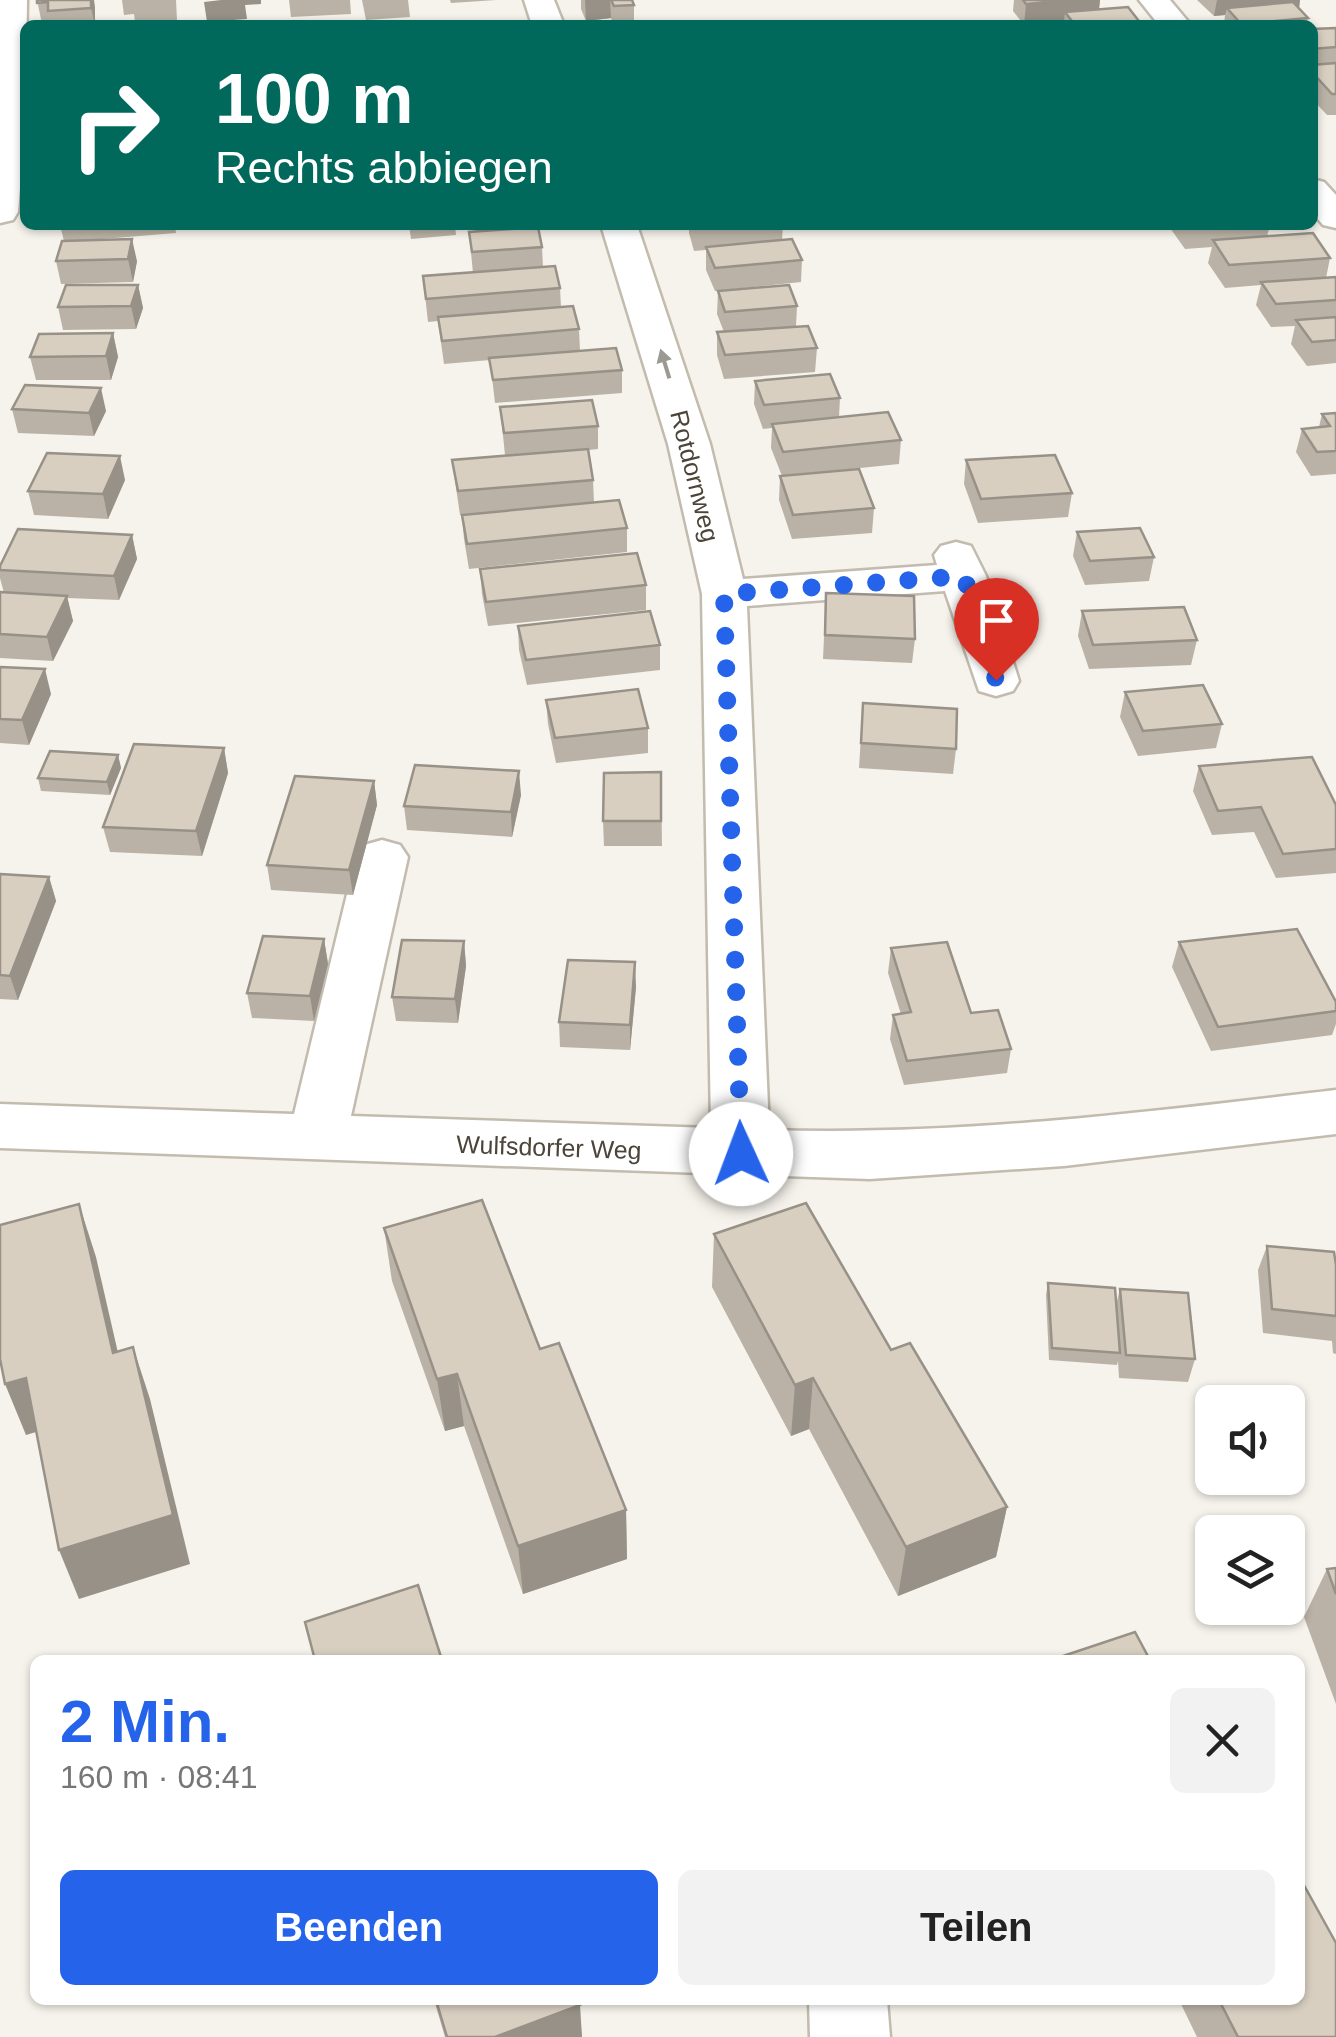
<!DOCTYPE html>
<html lang="de">
<meta charset="utf-8">
<style>
:root{--surface:#fff;--page:#f2f2f2;--text:#222;--muted:#767676;--accent:#2563eb}
body{margin:0;font-family:Helvetica,sans-serif;background:var(--page);color:var(--text);height:100vh;display:flex;flex-direction:column;font-size:38px;white-space:nowrap}
*{box-sizing:border-box;margin:0}
p{font-size:32px;color:var(--muted)}
.icon{flex:none;width:55px;height:55px;fill:none;stroke:currentColor;stroke-width:2;stroke-linecap:round;stroke-linejoin:round}
.map{position:relative;flex:1;overflow:hidden}
.sheet{position:absolute;left:30px;top:1655px;width:1275px;height:350px;display:flex;flex-direction:column;background:var(--surface);border-radius:15px;box-shadow:0 2px 8px #0004}
.sheet>*{flex:none}
.hud{position:absolute;left:20px;top:20px;width:1298px;height:210px;border-radius:15px;box-shadow:0 2px 8px #0004;background:#00695c;color:#fff;overflow:hidden}
.buttons{position:absolute;left:1195px;top:1385px;display:grid;gap:20px}
.buttons a{display:grid;place-items:center;width:110px;height:110px;border-radius:15px;background:var(--surface);box-shadow:0 2px 8px #0004;font-size:50px}
.pin{position:absolute;display:grid;place-items:center;width:85px;height:85px;color:#fff;margin:-102px -42px;border-radius:50% 50% 50% 0;rotate:-45deg;box-shadow:0 0 10px #0007}
.pin .icon{rotate:45deg}
.me{position:absolute;width:110px;margin:-55px;rotate:358deg;stroke-linejoin:round;filter:drop-shadow(0 0 8px #0008)}
.turn{display:flex;align-items:center;gap:35px;height:210px;padding:0 30px;font-size:45px}
.turn .icon{width:130px;height:130px;stroke-width:2.5}
.turn b{display:block;font-size:70px;line-height:85px}
.round{display:grid;place-items:center;flex:none;width:105px;height:105px;border-radius:15px;background:var(--page)}
.overview{display:flex;align-items:center;justify-content:space-between;height:170px;padding:0 30px}
h1{font-size:60px;font-weight:700;line-height:75px;color:var(--accent)}
.primary-button{display:flex;gap:20px;margin-top:auto;padding:20px 30px}
.primary-button a{flex:1;height:115px;border-radius:15px;background:var(--accent);color:#fff;font-size:40px;font-weight:700;line-height:115px;text-align:center}
.primary-button a+a{background:var(--page);color:var(--text)}
.map>svg:first-child{display:block}
</style>
<div class="map">
<svg width="1336" height="2037" viewBox="0 0 1336 2037">
<rect width="100%" height="100%" fill="#f6f3ec"/>
<g fill="none" stroke-linecap="round" stroke-linejoin="round">
<defs>
<g id="minor">
<polygon points="0,0 27,0 25,130 18,212 13,220 0,223"/>
<polygon points="524,0 554,0 564,25 532,25"/>
<polygon points="1139,0 1170,0 1191,25 1159,25"/>
<polygon points="1312,179 1324,182 1336,195 1336,228 1323,225 1312,212"/>
<path d="M601 225H637L710 444 743 579 937 565 934 555 941 546 956 542 971 546 986 576 1019 681 1013 691 996 696 979 691 945 591 747 606 769 1130C960 1136 1147 1112 1336 1090V1134L1064 1166 870 1179 0 1148V1104L294 1114 356 857 364 845 382 840 400 845 408 857 351 1116 711 1128 702 594 668 444Z"/>
<polygon points="809,2000 887,2000 890,2037 810,2037"/>
</g>
</defs>
<use href="#minor" stroke="#c2bbae" stroke-width="5"/>
<use href="#minor" fill="#fff" fill-rule="evenodd"/>
</g>
<g fill="#bab2a6">
<polygon points="37,0 95,7 95,25 42,24"/>
<polygon points="122,0 176,0 177,20 135,22 134,14 124,15"/>
<polygon points="289,0 350,0 351,14 291,17"/>
<polygon points="362,0 408,0 410,17 366,20"/>
<polygon points="450,0 496,0 451,3"/>
<polygon points="581,0 632,0 634,5 634,25 613,25 611,18 586,21 581,9"/>
<polygon points="1014,0 1100,0 1099,9 1142,25 1064,25 1064,21 1024,25 1013,11"/>
<polygon points="1197,0 1300,0 1299,8 1308,18 1307,25 1224,25 1225,15 1214,16"/>
<polygon points="1336,28 1336,115 1327,115 1312,99 1312,29"/>
<polygon points="60,225 175,225 176,233 91,240 137,261 133,282 61,284 56,261 64,241"/>
<polygon points="409,225 455,225 456,235 411,239"/>
<polygon points="474,225 538,225 542,247 543,267 560,288 561,307 579,329 580,351 622,370 622,393 495,403 490,360 444,364 438,321 428,322 423,276 473,273 469,232 476,231"/>
<polygon points="689,225 783,225 782,240 802,260 801,282 715,291 706,270 706,250 694,251 689,233"/>
<polygon points="1168,225 1270,225 1267,236 1330,258 1326,278 1336,277 1336,363 1307,366 1291,344 1295,326 1271,327 1256,305 1261,285 1225,288 1208,263 1212,247 1185,249"/>
<polygon points="138,285 143,308 136,329 63,330 58,307"/>
<polygon points="718,291 797,306 796,326 817,348 815,372 724,379 717,355 717,332 724,332 717,314"/>
<polygon points="113,333 118,357 111,380 36,380 30,357"/>
<polygon points="755,381 840,398 839,417 901,440 899,464 782,476 771,448 772,428 763,429 754,404"/>
<polygon points="500,407 598,426 598,449 589,450 593,480 594,503 627,528 627,552 469,569 464,539 462,515 497,512 460,515 452,460 505,455"/>
<polygon points="12,409 106,411 94,436 18,433"/>
<polygon points="1336,413 1336,474 1311,476 1296,452 1302,429 1319,427 1322,414"/>
<polygon points="966,460 1072,493 1068,517 978,523 964,484"/>
<polygon points="780,476 874,508 872,533 792,539 779,500"/>
<polygon points="125,480 108,519 34,515 28,491"/>
<polygon points="1077,532 1154,557 1149,581 1085,585 1073,556"/>
<polygon points="132,535 137,559 119,600 67,598 73,621 53,661 0,658 0,592 4,593 0,578 0,570"/>
<polygon points="480,569 646,585 646,610 488,626 482,594"/>
<polygon points="826,593 915,639 912,663 823,659"/>
<polygon points="1082,611 1197,640 1191,665 1089,669 1078,636"/>
<polygon points="518,626 660,645 660,670 527,685 519,650"/>
<polygon points="0,667 51,694 29,745 0,743"/>
<polygon points="1125,692 1222,724 1216,748 1138,756 1120,717"/>
<polygon points="546,700 648,728 648,753 556,763 548,724"/>
<polygon points="863,703 956,749 953,774 859,768"/>
<polygon points="224,748 228,773 202,856 110,852 103,827"/>
<polygon points="118,755 121,768 110,795 41,791 38,778"/>
<polygon points="1199,766 1336,805 1336,873 1276,878 1254,832 1212,835 1193,791"/>
<polygon points="661,772 662,846 604,846 603,821"/>
<polygon points="374,781 377,805 353,895 271,890 267,865"/>
<polygon points="521,795 512,837 407,830 404,806"/>
<polygon points="0,874 49,877 56,901 18,1000 0,999"/>
<polygon points="324,939 328,964 314,1021 252,1018 247,993"/>
<polygon points="464,941 466,966 458,1023 396,1021 392,997"/>
<polygon points="1179,942 1336,1002 1336,1024 1332,1035 1211,1051 1172,967"/>
<polygon points="891,948 971,1013 1011,1049 1007,1073 904,1085 890,1039 893,1015 901,1014 888,973"/>
<polygon points="636,987 630,1050 560,1047 559,1022"/>
<polygon points="384,1228 540,1349 626,1510 627,1559 523,1594 464,1426 445,1431 392,1281"/>
<polygon points="714,1234 891,1350 1007,1507 996,1557 898,1596 809,1429 791,1436 712,1287"/>
<polygon points="1267,1246 1336,1265 1336,1354 1333,1353 1332,1341 1263,1333 1258,1270"/>
<polygon points="1048,1283 1116,1305 1120,1289 1195,1359 1188,1382 1119,1378 1118,1361 1117,1365 1049,1360 1046,1295"/>
<polygon points="1336,1568 1336,1704 1304,1617 1327,1569"/>
<polygon points="434,2000 578,2000 582,2037 445,2037"/>
<polygon points="1179,2000 1300,2000 1336,2037 1197,2037"/>
</g>
<g fill="#979187">
<polygon points="91,0 94,0 95,7 95,25 91,8"/>
<polygon points="221,0 261,0 261,4 245,5 247,19 207,22 204,2"/>
<polygon points="585,0 610,0 611,18 586,21"/>
<polygon points="1072,0 1100,0 1098,18 1065,12 1064,21 1024,25 1026,4"/>
<polygon points="1217,0 1300,0 1299,8 1227,8 1225,15 1214,16"/>
<polygon points="132,239 137,261 133,282 128,259"/>
<polygon points="138,285 143,308 136,329 131,306"/>
<polygon points="113,333 118,357 111,380 106,356"/>
<polygon points="101,388 106,411 94,436 89,413"/>
<polygon points="120,456 125,480 108,519 103,494"/>
<polygon points="132,535 137,559 119,600 114,576"/>
<polygon points="67,596 73,621 53,661 47,637"/>
<polygon points="45,669 51,694 29,745 22,720"/>
<polygon points="224,748 228,773 202,856 196,831"/>
<polygon points="118,755 121,768 110,795 107,782"/>
<polygon points="519,771 521,795 512,837 511,812"/>
<polygon points="374,781 377,805 353,895 349,870"/>
<polygon points="49,877 56,901 18,1000 10,976"/>
<polygon points="324,939 328,964 314,1021 310,996"/>
<polygon points="464,941 466,966 458,1023 455,999"/>
<polygon points="635,962 636,987 630,1050 630,1025"/>
<polygon points="79,1204 96,1257 130,1405 113,1353"/>
<polygon points="133,1347 150,1399 190,1564 79,1599 59,1550"/>
<polygon points="457,1374 464,1426 445,1431 437,1379"/>
<polygon points="26,1378 46,1429 26,1435 5,1384"/>
<polygon points="813,1378 809,1429 791,1436 795,1385"/>
<polygon points="1007,1507 996,1557 898,1596 906,1547"/>
<polygon points="626,1510 627,1559 523,1594 518,1546"/>
<polygon points="580,2005 582,2037 495,2037"/>
</g>
<g fill="#d8cfc1" stroke="#979187" stroke-width="2.5">
<polygon points="37,0 91,0 91,8 48,11 48,2 37,3"/>
<polygon points="611,0 632,0 634,5 614,6"/>
<polygon points="1023,0 1072,0 1026,4"/>
<polygon points="1293,2 1308,18 1241,24 1227,8"/>
<polygon points="1128,7 1142,25 1075,25 1065,12"/>
<polygon points="1336,28 1336,47 1312,49 1312,29"/>
<polygon points="1336,63 1336,94 1332,94 1312,72 1312,65"/>
<polygon points="693,225 742,225 694,228"/>
<polygon points="538,227 542,247 472,252 469,232"/>
<polygon points="1313,233 1330,258 1229,265 1213,240"/>
<polygon points="132,239 128,259 56,261 62,241"/>
<polygon points="792,239 802,260 715,268 706,247"/>
<polygon points="555,266 560,288 426,299 423,276"/>
<polygon points="1336,277 1336,300 1276,304 1261,282"/>
<polygon points="66,285 138,285 131,306 58,307"/>
<polygon points="789,285 797,306 725,312 718,291"/>
<polygon points="573,306 579,329 442,341 438,317"/>
<polygon points="1336,317 1336,340 1312,342 1296,320"/>
<polygon points="808,326 817,348 725,355 717,332"/>
<polygon points="113,333 106,356 30,357 39,334"/>
<polygon points="616,348 622,370 493,380 489,358"/>
<polygon points="830,374 840,398 764,405 755,381"/>
<polygon points="25,385 101,388 89,413 12,409"/>
<polygon points="592,400 598,426 504,433 500,407"/>
<polygon points="888,412 901,440 783,452 772,424"/>
<polygon points="1336,413 1336,451 1317,452 1302,429 1330,426 1322,414"/>
<polygon points="588,449 593,480 458,491 452,460"/>
<polygon points="47,453 120,456 103,494 28,491"/>
<polygon points="1055,455 1072,493 981,499 966,460"/>
<polygon points="859,469 874,508 793,515 780,476"/>
<polygon points="619,500 627,528 467,544 462,515"/>
<polygon points="1140,528 1154,557 1090,561 1077,532"/>
<polygon points="18,529 132,535 114,576 0,570 0,566"/>
<polygon points="637,553 646,585 486,602 480,569"/>
<polygon points="0,592 67,596 47,637 0,634"/>
<polygon points="826,593 914,596 915,639 825,635"/>
<polygon points="1184,607 1197,640 1093,645 1082,611"/>
<polygon points="650,611 660,645 526,660 518,626"/>
<polygon points="0,667 45,669 22,720 0,719"/>
<polygon points="1203,685 1222,724 1143,731 1125,692"/>
<polygon points="638,689 648,728 555,738 546,700"/>
<polygon points="863,703 957,709 956,749 861,743"/>
<polygon points="134,744 224,748 196,831 103,827"/>
<polygon points="50,751 118,755 107,782 38,778"/>
<polygon points="1312,757 1336,805 1336,849 1283,854 1261,807 1218,811 1199,766"/>
<polygon points="415,765 519,771 511,812 404,806"/>
<polygon points="661,772 661,821 603,821 604,773"/>
<polygon points="295,776 374,781 349,870 267,865"/>
<polygon points="0,874 49,877 10,976 0,975"/>
<polygon points="1297,929 1336,1002 1336,1011 1218,1027 1179,942"/>
<polygon points="263,936 324,939 310,996 247,993"/>
<polygon points="402,940 464,941 455,999 392,997"/>
<polygon points="947,942 971,1013 998,1010 1011,1049 907,1061 893,1015 911,1012 891,948"/>
<polygon points="568,960 635,962 630,1025 559,1022"/>
<polygon points="482,1200 540,1349 559,1343 626,1510 518,1546 457,1374 437,1379 384,1228"/>
<polygon points="806,1203 891,1350 910,1343 1007,1507 906,1547 813,1378 795,1385 714,1234"/>
<polygon points="79,1204 113,1353 133,1347 173,1515 59,1550 26,1378 5,1384 0,1359 0,1225"/>
<polygon points="1267,1246 1334,1252 1336,1265 1336,1316 1272,1309"/>
<polygon points="1048,1283 1115,1288 1120,1353 1052,1348"/>
<polygon points="1120,1289 1188,1293 1195,1359 1126,1355"/>
<polygon points="1336,1568 1336,1594 1327,1569"/>
<polygon points="418,1585 442,1660 315,1660 305,1622"/>
<polygon points="1135,1632 1150,1660 1051,1660"/>
<polygon points="1300,1878 1336,1943 1336,2037 1238,2037 1219,2000 1300,2000"/>
<polygon points="436,2000 578,2000 580,2005 495,2037 447,2037"/>
</g>
<defs><path id="oneway-solid" d="M-6-.8H1V-3.2L6.5 0L1 3.2V.8H-6Z" transform="scale(2.5)"/></defs>
<use fill="#9c9892" href="#oneway-solid" transform="translate(665 364) rotate(-107)"/>
<g fill="none" stroke-linecap="round" stroke-linejoin="round">
<polyline stroke="#2563eb" stroke-width="18" stroke-dasharray="0 32.4" points="741,1154 724,594 964,576 996,680"/>
</g>
<g text-anchor="middle" dominant-baseline="central" stroke-width="10" stroke-linejoin="round" paint-order="stroke">
<g font-size="25" fill="#4b4439" stroke="#fff">
<text transform="translate(695 476) rotate(76)">Rotdornweg</text>
<text transform="translate(549 1147) rotate(2)">Wulfsdorfer Weg</text>
</g>
</g>
</svg>
<div class="buttons">
<a><svg class="icon" aria-label="sound" viewBox="0 0 24 24"><path d="M4 9h4l5-4v14l-5-4H4zM17 9q2 3 0 6"/></svg></a>
<a><svg class="icon" aria-label="layers" viewBox="0 0 24 24"><path d="M12 4l9 5-9 5-9-5zM3 14l9 5 9-5"/></svg></a>
</div>
<div class="pin" style="left:996px;top:680px;background:#d93025"><svg class="icon" aria-label="arrive" viewBox="0 0 24 24"><path d="M6 21V4h12l-3 4 3 4H6"/></svg></div>
<svg class="me" style="left:741px;top:1154px" viewBox="-20 -20 40 40"><circle r="19" fill="#fff"/><path d="M0-13L10 11 0 6-10 11z" fill="#2563eb"/></svg>
<div class="hud">
<div class="turn"><svg class="icon" aria-label="right" viewBox="0 0 24 24"><path d="M7 20v-9h11M14 6l5 5-5 5"/></svg><div><b>100 m</b>Rechts abbiegen</div></div>
</div>
<section class="sheet">
<div class="overview"><div><h1>2 Min.</h1><p>160 m · 08:41</p></div><a class="round"><svg class="icon" aria-label="close" viewBox="0 0 24 24"><path d="M6 6l12 12M18 6L6 18"/></svg></a></div>
<div class="primary-button"><a>Beenden</a><a>Teilen</a></div>
</section>
</div>
